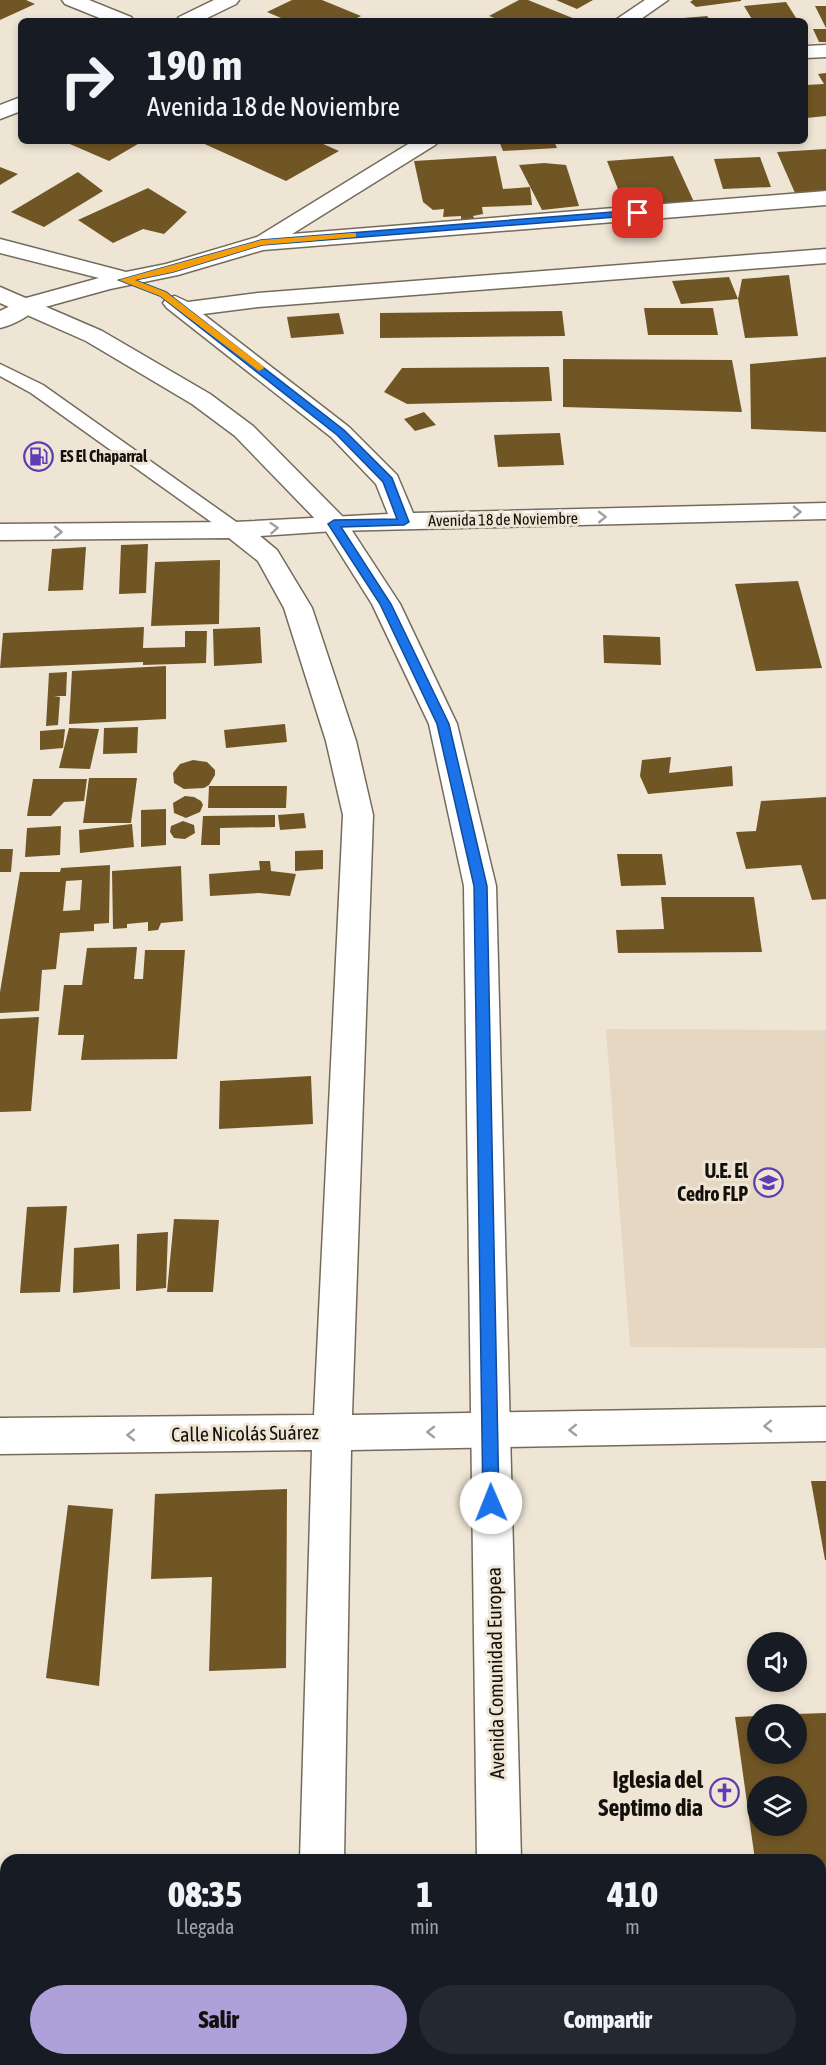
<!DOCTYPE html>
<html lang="es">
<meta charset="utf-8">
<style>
:root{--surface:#171b24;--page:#242831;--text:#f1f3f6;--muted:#9ea1a6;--accent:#aea1d9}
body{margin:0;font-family:"Asap Condensed",sans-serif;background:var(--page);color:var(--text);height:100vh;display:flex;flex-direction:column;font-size:22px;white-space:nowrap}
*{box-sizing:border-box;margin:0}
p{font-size:20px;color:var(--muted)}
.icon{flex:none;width:33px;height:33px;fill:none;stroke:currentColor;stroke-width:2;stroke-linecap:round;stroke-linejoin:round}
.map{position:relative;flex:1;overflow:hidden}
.side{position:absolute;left:0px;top:1854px;width:826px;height:212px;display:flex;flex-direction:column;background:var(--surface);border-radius:18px 18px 0 0;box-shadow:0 3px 9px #0003}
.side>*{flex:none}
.hud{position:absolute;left:18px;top:18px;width:790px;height:126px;border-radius:9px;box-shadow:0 3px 9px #0003;background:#171b24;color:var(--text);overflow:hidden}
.fabs{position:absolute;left:747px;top:1632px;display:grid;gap:12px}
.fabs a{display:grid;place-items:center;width:60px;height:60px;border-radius:50%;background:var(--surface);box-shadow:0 3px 9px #0003;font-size:30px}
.pin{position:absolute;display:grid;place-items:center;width:51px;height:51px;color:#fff;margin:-26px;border-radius:12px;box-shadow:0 3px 9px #0006}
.me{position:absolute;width:66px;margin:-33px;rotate:359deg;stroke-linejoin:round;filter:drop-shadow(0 0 4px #0008)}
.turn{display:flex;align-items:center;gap:21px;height:126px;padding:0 30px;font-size:27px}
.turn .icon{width:78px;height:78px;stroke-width:2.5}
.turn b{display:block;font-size:42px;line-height:51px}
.eta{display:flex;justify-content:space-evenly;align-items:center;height:102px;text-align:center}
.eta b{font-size:36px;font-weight:800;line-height:42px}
.button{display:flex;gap:12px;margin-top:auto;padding:12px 30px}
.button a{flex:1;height:69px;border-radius:36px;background:var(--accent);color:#111;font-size:24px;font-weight:800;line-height:69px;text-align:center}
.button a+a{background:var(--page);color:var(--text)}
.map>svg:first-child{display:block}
</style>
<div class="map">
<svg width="826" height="2065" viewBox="0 0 826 2065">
<rect width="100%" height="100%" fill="#efe5d5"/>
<polygon fill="#e5d7c1" points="606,1029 826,1030 826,1348 630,1347"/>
<g fill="#715625" fill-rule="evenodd">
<polygon points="0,0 26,0 35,4 0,20"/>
<polygon points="292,0 322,0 361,16 352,21 288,21 267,12"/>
<polygon points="519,0 528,0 575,19 570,21 502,21 489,16"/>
<polygon points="556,0 593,0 577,9"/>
<polygon points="693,0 741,0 741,1 696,7 690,2"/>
<polygon points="786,2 798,21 753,21 744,6"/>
<polygon points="815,6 826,6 826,28"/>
<polygon points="707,16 711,21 672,21 672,19"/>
<polygon points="813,29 826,29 826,42 819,42"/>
<polygon points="826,73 826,116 806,118 806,85 824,84 818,74"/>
<polygon points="63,141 143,141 109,161"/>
<polygon points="198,141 324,141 321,143 339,151 286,181"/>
<polygon points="499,141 554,141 557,148 503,151"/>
<polygon points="826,149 826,191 795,193 777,152"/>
<polygon points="496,156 503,189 530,187 532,205 482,207 483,214 473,216 475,220 461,221 461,216 443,217 444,209 433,210 423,202 414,161"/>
<polygon points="673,156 694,202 625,207 607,161"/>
<polygon points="760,157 771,187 723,189 714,159"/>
<polygon points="544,163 566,165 579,206 542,210 519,165"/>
<polygon points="0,167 18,174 0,185"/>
<polygon points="78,172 103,191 44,227 11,212"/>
<polygon points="148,188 187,212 164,234 143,229 113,243 78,220"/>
<polygon points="789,275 798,336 745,338 738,299 681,304 672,281 729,277 738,299 742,279"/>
<polygon points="644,308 713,308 718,335 648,335"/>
<polygon points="562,311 565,336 380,338 380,313"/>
<polygon points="339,313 344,334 291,338 287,317"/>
<polygon points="826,357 826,432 751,429 750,364"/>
<polygon points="563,359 732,360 742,412 563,407"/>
<polygon points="549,367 552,401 407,404 384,392 402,368"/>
<polygon points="424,412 436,425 415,431 404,419"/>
<polygon points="560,433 564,465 498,467 494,435"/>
<polygon points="148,544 146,593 119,594 121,545"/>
<polygon points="86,547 83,590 48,591 52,549"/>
<polygon points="220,560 219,624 151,626 155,562"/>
<polygon points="798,581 822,668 756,671 735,584"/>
<polygon points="144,627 143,648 185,647 185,631 207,631 206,663 143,665 143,662 0,668 3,633"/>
<polygon points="260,627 262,663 214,666 213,629"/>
<polygon points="603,635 660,637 661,665 604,663"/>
<polygon points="166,666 166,719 69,724 72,671"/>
<polygon points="67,672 66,696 54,696 60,697 58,725 46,726 49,673"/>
<polygon points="285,724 287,742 226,748 224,730"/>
<polygon points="138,727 137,753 103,754 104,728"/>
<polygon points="69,728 99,729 90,769 59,768"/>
<polygon points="65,729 63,748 40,750 40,731"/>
<polygon points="671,757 669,773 732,766 733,786 648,794 640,776 642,760"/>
<polygon points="193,760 207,762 215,770 215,775 209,785 204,788 184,789 174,783 173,773 180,764"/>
<polygon points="89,778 137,778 131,823 83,823"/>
<polygon points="33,779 87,779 84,801 64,802 51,816 27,816"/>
<polygon points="209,786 287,786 286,808 208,808"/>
<polygon points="185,796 194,797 201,801 203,805 200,812 186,818 174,813 173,803"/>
<polygon points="826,797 826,899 812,900 801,865 746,869 736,832 756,831 761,801"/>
<polygon points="166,809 166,845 141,847 141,810"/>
<polygon points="304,813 306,828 280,830 278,815"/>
<polygon points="275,815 275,827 220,828 220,845 201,845 203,816"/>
<polygon points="183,821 194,825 195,833 185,839 174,838 170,832 171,826"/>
<polygon points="132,824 134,847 80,853 79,830"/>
<polygon points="61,826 60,855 25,857 27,828"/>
<polygon points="0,849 13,849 11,872 0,872"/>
<polygon points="323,850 323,869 295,871 295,851"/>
<polygon points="617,854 662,854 666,885 621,886"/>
<polygon points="259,861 270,861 271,871 296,874 290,896 259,893 210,896 209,874 260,870"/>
<path d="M110 865 109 923 94 924V931L60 933 56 969 42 970 39 1011 0 1013V992L20 872H60L61 868ZM82 880 80 910 63 911 66 881Z"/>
<polygon points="181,866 183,921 161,923 158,930 148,931 148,922 127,924 127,928 113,929 112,871"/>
<polygon points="661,897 754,897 762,952 618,953 616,930 664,929"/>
<polygon points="137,947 134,979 143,979 145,950 185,950 177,1059 81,1060 84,1035 58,1035 64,985 82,985 87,948"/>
<polygon points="39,1017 31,1111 0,1112 0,1019"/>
<polygon points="311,1076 313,1124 219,1129 220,1081"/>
<polygon points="67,1206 60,1292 20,1293 27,1207"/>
<polygon points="174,1219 219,1220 213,1292 167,1292"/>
<polygon points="168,1232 166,1288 136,1291 137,1234"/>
<polygon points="119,1244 120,1289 73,1293 74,1248"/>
<polygon points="811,1481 826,1481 826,1560 825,1560"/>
<polygon points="287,1489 286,1668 209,1671 212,1577 151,1579 155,1494"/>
<polygon points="68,1505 113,1509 99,1686 46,1678"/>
<path d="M826 1713V1903L820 1904V1860H755L735 1717 758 1716V1754H796V1714ZM758 1786H796V1826H758Z"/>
<polygon points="0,2004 6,2007 6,2060 123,2060 135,2065 0,2065"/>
</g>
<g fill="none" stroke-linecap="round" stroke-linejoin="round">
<defs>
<polygon id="service" points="0,364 43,385 242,526 245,530 242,534 228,534 31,393 0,376"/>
<g id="minor">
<polygon points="62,0 89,0 131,17 134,21 107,21 65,4"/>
<polygon points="645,0 668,0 638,21 614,21"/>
<polygon points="826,45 826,57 806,58 806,46"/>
<polygon points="413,141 439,141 435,145 292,234 826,191 826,205 263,250 178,275 110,289 27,312 19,310 15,305 19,300 99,278 0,253 0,239 126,272 166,264 257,237"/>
<polygon points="826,249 826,263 258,307 203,314 349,427 397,475 413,513 826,503 826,519 334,531 260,536 277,550 312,608 356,741 373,815 352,1415 826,1407 826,1441 351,1450 344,1860 300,1860 312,1450 0,1454 0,1418 314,1415 343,815 326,741 284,608 258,561 229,538 0,540 0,524 235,522 388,514 376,484 331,437 167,308 163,303 167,298 175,296 188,302 258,293"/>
<rect x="295" y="2060" width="46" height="5"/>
</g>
<g id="tertiary">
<polygon points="214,0 239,0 236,4 201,21 176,21 179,17"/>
<polygon points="21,97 21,111 0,119 0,105"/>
</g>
<path id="secondary" d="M27 298 35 300 39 305C31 316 13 325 0 328V311Z"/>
<g id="primary">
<polygon points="0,287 102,331 210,394 253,426 343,517 400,604 457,724 496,886 521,1860 477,1860 464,886 429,724 372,604 324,528 235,436 192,404 86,341 0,303"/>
<rect x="480" y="2060" width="46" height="5"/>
</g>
</defs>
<use href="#service" stroke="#746b5d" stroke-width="3"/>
<use href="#minor" stroke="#746b5d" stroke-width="3"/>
<use href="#tertiary" stroke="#746b5d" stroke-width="3"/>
<use href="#secondary" stroke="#746b5d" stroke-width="3"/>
<use href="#primary" stroke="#746b5d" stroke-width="3"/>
<use href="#service" fill="#fff" fill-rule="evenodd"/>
<use href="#minor" fill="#fff" fill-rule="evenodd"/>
<use href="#tertiary" fill="#fff" fill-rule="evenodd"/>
<use href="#secondary" fill="#fff" fill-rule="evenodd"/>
<use href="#primary" fill="#fff" fill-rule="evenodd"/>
</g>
<defs><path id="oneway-chevron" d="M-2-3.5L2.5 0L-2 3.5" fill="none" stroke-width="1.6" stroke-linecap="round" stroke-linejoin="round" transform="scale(1.5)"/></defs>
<g stroke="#a1a09e">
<use href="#oneway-chevron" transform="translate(797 512) rotate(-1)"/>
<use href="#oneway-chevron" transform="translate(602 517) rotate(-1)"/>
<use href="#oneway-chevron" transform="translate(274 528) rotate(-4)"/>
<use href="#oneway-chevron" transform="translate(58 532)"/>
<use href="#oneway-chevron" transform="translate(768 1426) rotate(179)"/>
<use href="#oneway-chevron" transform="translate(573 1430) rotate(179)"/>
<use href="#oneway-chevron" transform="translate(431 1432) rotate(180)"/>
<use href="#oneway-chevron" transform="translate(131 1435) rotate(179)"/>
</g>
<polygon fill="#1a73e8" stroke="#114b97" stroke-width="1.5" points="638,210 642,213 641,215 262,245 173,272 135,280 166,292 344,430 392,478 409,522 404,525 341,527 391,604 449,724 487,886 499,1503 497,1508 491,1510 485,1508 483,1503 474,886 437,724 380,604 328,524 334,520 397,519 383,482 337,435 160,296 119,280 261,240"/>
<polygon fill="#f59e0b" points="352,233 356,233 356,237 262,245 173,272 135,280 166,292 263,366 264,368 259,371 160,296 119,280 261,240"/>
<defs>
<symbol id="fuel-ring" viewBox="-11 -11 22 22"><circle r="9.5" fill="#efe5d5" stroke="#5d3cb5" stroke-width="1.5"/><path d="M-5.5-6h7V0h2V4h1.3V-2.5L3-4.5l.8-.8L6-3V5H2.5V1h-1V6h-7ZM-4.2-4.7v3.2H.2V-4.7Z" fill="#5d3cb5"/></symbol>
<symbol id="school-ring" viewBox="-11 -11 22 22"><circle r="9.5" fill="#efe5d5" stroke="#5d3cb5" stroke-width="1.5"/><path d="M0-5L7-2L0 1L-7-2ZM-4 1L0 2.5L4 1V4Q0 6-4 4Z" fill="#5d3cb5"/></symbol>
<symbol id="church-ring" viewBox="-11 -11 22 22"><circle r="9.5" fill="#efe5d5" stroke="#5d3cb5" stroke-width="1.5"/><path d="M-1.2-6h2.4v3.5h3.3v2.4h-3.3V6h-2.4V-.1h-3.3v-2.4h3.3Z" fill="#5d3cb5"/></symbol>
</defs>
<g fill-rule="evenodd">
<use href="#fuel-ring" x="22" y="440" width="33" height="33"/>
<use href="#school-ring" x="752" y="1166" width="33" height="33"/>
<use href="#church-ring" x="708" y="1776" width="33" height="33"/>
</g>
<g text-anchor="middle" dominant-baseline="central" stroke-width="6" stroke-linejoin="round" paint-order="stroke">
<g font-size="16" font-weight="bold" fill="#14110c" stroke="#efe5d5" text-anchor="start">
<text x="60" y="456">ES El Chaparral</text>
</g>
<g font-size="16" fill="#14110c" stroke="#efe5d5">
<text transform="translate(503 519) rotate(-1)">Avenida 18 de Noviembre</text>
</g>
<g font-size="20" font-weight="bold" fill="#14110c" stroke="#efe5d5" text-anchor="end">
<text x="748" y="1170">U.E. El<tspan x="748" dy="23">Cedro FLP</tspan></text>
</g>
<g font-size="20" fill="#14110c" stroke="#efe5d5">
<text transform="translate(245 1433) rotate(-1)">Calle Nicolás Suárez</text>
<text transform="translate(495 1673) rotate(-91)">Avenida Comunidad Europea</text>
</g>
<g font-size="24" font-weight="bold" fill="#14110c" stroke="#efe5d5" text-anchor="end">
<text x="703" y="1779">Iglesia del<tspan x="703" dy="28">Septimo dia</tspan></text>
</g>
</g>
</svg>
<div class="fabs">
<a><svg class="icon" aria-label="sound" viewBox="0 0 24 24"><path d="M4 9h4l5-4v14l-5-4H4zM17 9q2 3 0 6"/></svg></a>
<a><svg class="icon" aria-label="search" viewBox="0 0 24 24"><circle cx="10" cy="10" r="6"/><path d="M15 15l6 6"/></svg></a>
<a><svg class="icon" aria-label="layers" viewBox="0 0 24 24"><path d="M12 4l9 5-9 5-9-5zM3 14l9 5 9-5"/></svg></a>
</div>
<div class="pin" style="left:638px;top:213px;background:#d93025"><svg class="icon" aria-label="arrive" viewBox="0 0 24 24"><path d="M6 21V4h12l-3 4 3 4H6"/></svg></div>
<svg class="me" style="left:491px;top:1503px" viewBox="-20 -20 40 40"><circle r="19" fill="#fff"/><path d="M0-13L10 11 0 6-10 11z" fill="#1a73e8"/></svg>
<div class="hud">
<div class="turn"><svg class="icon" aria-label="right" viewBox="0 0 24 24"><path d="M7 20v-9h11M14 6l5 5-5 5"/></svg><div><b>190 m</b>Avenida 18 de Noviembre</div></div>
</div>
<section class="side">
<div class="eta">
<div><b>08:35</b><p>Llegada</p></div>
<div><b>1</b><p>min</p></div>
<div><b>410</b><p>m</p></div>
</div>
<div class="button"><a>Salir</a><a>Compartir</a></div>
</section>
</div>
